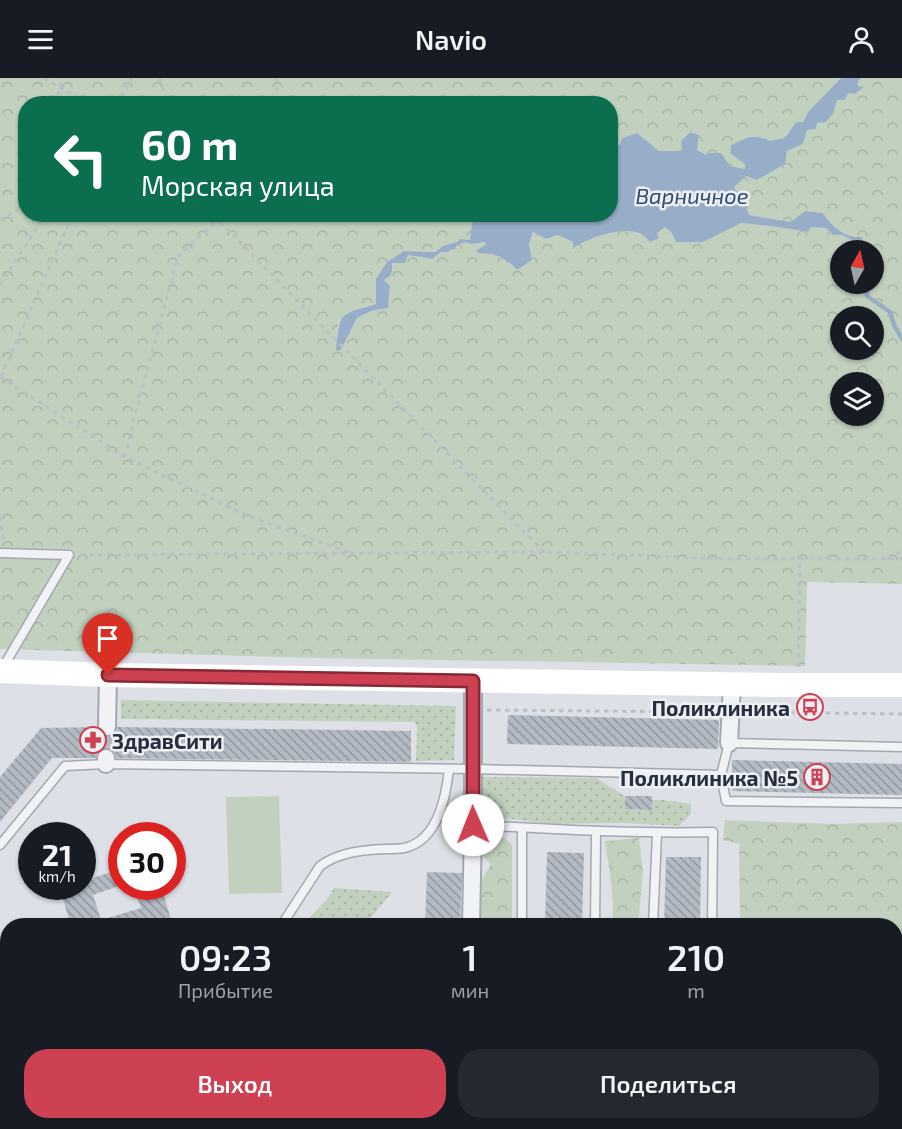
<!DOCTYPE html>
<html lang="ru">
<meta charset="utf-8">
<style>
:root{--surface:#171b24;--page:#242831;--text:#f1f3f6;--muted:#9ea1a6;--accent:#cd4152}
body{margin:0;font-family:"Exo 2",sans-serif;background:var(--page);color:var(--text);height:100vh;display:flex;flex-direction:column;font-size:22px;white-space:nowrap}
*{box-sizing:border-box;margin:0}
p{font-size:20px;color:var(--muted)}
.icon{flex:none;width:33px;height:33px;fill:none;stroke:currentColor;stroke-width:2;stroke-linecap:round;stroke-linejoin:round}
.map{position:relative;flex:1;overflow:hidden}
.sheet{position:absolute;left:0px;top:840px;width:903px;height:212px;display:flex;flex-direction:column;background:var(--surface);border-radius:24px 24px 0 0;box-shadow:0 2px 4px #0004}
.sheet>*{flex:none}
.hud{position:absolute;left:18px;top:18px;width:600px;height:126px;border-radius:24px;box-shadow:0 2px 4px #0004;background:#0b6e4f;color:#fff;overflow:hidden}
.needle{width:39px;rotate:9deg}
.tools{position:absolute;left:830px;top:162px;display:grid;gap:12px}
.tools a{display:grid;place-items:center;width:54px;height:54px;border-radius:50%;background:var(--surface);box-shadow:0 2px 4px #0004;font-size:30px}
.speed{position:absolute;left:18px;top:744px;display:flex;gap:12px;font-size:30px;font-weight:700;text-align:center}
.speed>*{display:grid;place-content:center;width:78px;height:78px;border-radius:50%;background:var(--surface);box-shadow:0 2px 4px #0004;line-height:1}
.speed small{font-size:15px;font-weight:400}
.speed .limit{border:9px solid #d22;background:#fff;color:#111}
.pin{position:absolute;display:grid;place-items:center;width:51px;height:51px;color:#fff;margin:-62px -26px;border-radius:50% 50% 50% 0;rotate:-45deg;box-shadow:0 0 6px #0007}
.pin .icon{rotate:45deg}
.me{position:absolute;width:66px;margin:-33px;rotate:359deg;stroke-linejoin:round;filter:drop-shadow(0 0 4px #0008)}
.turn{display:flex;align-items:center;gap:21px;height:126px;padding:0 24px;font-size:27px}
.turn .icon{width:78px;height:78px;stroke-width:2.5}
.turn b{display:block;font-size:42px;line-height:51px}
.eta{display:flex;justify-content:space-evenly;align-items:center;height:102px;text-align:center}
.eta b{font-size:36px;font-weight:600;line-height:42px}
.action{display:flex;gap:12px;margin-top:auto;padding:12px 24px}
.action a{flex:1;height:69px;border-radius:24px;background:var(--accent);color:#fff;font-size:24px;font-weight:600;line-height:69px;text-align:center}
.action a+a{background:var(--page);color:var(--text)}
header{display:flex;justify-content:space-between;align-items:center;height:78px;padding:0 24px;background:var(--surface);font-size:27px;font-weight:600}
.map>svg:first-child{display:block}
</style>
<header><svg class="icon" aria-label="menu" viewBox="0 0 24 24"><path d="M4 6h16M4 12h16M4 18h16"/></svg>Navio<svg class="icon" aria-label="person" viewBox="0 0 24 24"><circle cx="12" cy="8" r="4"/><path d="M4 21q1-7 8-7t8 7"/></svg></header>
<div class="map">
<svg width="902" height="1051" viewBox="0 0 902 1051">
<defs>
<pattern id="grass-dots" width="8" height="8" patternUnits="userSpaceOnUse" patternTransform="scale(1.5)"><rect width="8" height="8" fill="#c2d1be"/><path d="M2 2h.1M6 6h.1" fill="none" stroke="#a7b4a4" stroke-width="1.8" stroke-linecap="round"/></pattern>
<pattern id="forest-crowns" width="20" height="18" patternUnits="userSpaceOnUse" patternTransform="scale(1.5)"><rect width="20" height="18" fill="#c2d1be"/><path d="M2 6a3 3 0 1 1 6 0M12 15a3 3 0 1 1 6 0" fill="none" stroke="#a7b4a4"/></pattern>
<pattern id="building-back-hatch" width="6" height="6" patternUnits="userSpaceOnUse" patternTransform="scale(1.5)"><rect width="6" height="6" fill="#b4bac4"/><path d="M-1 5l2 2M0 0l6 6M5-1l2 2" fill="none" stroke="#9298a0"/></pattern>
</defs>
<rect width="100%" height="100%" fill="#dde1e7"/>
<g fill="url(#grass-dots)">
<polygon points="121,622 456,628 454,682 416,683 417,647 413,644 121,641"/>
<polygon points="482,699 596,700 625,718 626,731 652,732 652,722 663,722 691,726 691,736 679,748 621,745 550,746 489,738 482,727"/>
<polygon points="334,810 392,814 365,847 302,847 328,820"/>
</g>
<g fill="url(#forest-crowns)" fill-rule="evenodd">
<path d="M0 0H841L808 34 803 44H796L785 60 770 63C754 54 747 59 731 67L730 75 746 86 745 91 730 88 721 76 709 75 706 77 696 72 699 57 690 54 681 63 682 73H659L636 55 622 60 620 66 611 73 610 26H26V136L483 137 472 145 470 162 460 161 457 164 443 168 435 174 404 173 387 184 376 201V226C341 235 336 234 337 273L341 272 357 240 371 233 388 230 390 208 384 202C392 198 393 194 392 185H405L408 177 432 181 441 174H449L451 171 455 172V168L465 164 471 166 485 164 486 167 476 172 478 175C498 176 502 178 517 192L532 182 529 166 533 154 546 161 558 157 573 164V169C589 160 621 149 639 155 643 156 647 161 650 163L659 160 657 155 665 149 671 154 676 164H703L740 145 778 149 807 154 811 149 826 150 833 157C845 155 846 162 858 161L860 172H840V206H873V172H863L862 159C844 160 833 148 823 135L805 133 791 144 748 137 745 127 733 108 746 98 757 102 785 86 787 73 803 66 807 52 816 51 817 45 826 44 833 36 837 22H845L848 15 855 16 863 9 858 8V3L861 0H902V506L807 504 805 588 318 580 0 571ZM840 238H873V272H840ZM840 304H873V338H840Z"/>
<polygon points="725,742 832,746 902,744 902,861 896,867 896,848 740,847 739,766 723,762"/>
<polygon points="483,759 505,760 512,767 512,847 477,848 480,805 491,786 479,774"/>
<path d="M639 760 643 794 638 847H611C617 827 608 785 605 763Z"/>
</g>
<g fill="#c2d1be">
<polygon points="279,718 282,815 229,816 226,719"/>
<polygon points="560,1044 688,1044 689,1051 534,1051"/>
</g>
<path fill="#98adc7" d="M841 0H861L858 3V8L864 9 855 16 848 15 845 22H837L833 36 826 44 817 45 816 51 807 52 803 66 787 73 785 86 757 102 746 98 734 109 745 127 749 137 791 144 805 133 823 135C833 149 844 160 862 159L863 172H860L858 162C846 162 846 155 833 157L826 150 811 149 808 154 778 149 741 145 703 164H676L671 154 665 149 657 155 659 160 650 164C647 161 643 156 639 155 620 149 588 160 573 170V164L558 157 546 161 533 154 529 166 532 182 517 192C503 178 497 176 478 175L476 172 486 167 485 164 471 166 465 164 456 168 455 172 451 171 449 174H441L432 181 408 177 405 185H392C392 195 393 197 384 202L390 208 388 230 371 233 357 240 341 272 336 273C340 233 338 237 376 226V201L387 184 404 173 435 174 443 168 457 164 460 161 470 162 472 145 483 137 610 136 611 73 620 66 622 60 637 55 659 73H682L681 63 690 54 699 57 697 72 706 77 708 75H721L730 88 745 91V86L730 75 731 67C747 59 754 55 770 63L785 60 796 44H803L808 34Z"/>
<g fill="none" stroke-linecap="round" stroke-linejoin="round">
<polyline stroke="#98adc7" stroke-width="4.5" points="865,206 867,218 890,234 894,247 902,261"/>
</g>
<g fill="url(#building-back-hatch)">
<polygon points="508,637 719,642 718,671 507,666"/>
<polygon points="97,649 98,654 101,658 107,659 112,658 116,655 117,649 411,653 411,684 116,680 115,675 112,671 105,670 101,671 97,674 96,680 52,680 0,744 0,699 41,650"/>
<polygon points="732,682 902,686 902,717 732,713"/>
<polygon points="625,718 652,718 652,732 625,731"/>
<polygon points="547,774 584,775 582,848 545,848"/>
<polygon points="666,779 701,779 700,848 664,848"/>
<polygon points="122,791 122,807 93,817 101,842 141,830 134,808 161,808 173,848 145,848 143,843 128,848 71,848 59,808 82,808 82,803"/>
<polygon points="427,794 462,795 460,848 425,848"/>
</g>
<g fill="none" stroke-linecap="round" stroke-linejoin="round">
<polyline stroke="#b9bdc5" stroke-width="16" stroke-dasharray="16 8" stroke-linecap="butt" points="106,680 107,649"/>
<defs>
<g id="lane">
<polyline points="0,475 69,477 2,591"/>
<polyline points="902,669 729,665 721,697 726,723 902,725"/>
<path d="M473 747C554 751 632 756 713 754L712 848"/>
<polyline points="0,767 65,688 106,686 473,691 721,697"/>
<path d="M281 848 320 788C339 774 363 772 386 771 392 771 398 771 404 770 438 763 446 719 449 691"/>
<polyline points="522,848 522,750"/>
<polyline points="595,848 596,754"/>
<polyline points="653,848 657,755"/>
<polyline points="896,1008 902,1008"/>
<polyline points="76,1051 101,1044"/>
<polyline points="709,1051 709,1044"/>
</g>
<g id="street">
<polyline points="107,649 108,597"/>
<polyline points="729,665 732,606"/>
<polyline points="106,680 106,686"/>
<polyline points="471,848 473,747 473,602"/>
<polyline points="306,1051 326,1044"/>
</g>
</defs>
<use href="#lane" stroke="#a3a8b1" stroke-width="11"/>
<use href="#street" stroke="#a3a8b1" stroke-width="20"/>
<g stroke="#bcbfc5" stroke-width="3" stroke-dasharray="4.5 4.5" stroke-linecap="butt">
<polyline points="44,0 82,22 83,26"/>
<polyline points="159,0 168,26"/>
<polyline points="276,0 278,26"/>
<polyline points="56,26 62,0"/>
<polyline points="117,26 132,0"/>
<polyline points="215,136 219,143 544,474"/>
<polyline points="0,142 26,127"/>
<polyline points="0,207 46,136"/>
<polyline points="0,299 125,379 245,437 348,474"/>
<polyline points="1,299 73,136"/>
<polyline points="125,379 133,344 178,179 224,136"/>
<polyline points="0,439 4,463"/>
<polyline points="80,477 544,474 732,481 902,481"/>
<polyline points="888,480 902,473"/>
<polyline points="798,589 800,482"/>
<polyline points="487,632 714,634"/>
<polyline points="745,634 902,636"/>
</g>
<use href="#lane" stroke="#f0f2f5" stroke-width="8"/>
<use href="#street" stroke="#f0f2f5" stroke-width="16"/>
<polyline stroke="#fff" stroke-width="24" points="0,593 108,597 780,607 902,607"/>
</g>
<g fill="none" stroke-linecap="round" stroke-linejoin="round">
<defs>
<polyline id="route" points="108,597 473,603 473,747"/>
</defs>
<use href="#route" stroke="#852a35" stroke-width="15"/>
<use href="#route" stroke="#cd4152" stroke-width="10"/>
</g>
<defs>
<symbol id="bus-ring" viewBox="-11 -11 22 22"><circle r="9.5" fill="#ecf0f5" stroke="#cd4152" stroke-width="1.5"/><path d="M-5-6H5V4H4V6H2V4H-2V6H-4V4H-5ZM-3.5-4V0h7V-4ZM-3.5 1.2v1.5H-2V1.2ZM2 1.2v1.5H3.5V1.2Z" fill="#cd4152"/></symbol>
<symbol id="pharmacy-ring" viewBox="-11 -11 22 22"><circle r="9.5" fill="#ecf0f5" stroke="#cd4152" stroke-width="1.5"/><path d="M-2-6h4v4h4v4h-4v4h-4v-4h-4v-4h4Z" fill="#cd4152"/></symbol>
<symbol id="building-ring" viewBox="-11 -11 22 22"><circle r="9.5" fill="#ecf0f5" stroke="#cd4152" stroke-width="1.5"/><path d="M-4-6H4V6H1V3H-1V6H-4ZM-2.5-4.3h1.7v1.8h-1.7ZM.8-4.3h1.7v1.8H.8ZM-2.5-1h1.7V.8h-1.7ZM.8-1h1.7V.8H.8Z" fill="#cd4152"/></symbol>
</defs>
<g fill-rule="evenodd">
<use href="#bus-ring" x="795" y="614" width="30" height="30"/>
<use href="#pharmacy-ring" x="78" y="647" width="30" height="30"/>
<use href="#building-ring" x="802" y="684" width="30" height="30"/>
</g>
<g text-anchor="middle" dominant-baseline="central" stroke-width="5" stroke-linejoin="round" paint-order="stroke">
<g font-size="21" font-weight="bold" fill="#272e3d" stroke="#ecf0f5" text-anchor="end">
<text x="790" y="629">Поликлиника</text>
<text x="112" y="662" text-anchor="start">ЗдравСити</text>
<text x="798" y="699">Поликлиника №5</text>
</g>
<g font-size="22" font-style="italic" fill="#314c71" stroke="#ecf0f5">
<text x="692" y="117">Варничное</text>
</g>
</g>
</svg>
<div class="tools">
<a><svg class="needle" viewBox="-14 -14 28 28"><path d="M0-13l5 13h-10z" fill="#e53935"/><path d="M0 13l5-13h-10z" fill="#9ea1a6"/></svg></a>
<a><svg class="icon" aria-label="search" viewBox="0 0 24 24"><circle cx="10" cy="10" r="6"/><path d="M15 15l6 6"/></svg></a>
<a><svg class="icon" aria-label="layers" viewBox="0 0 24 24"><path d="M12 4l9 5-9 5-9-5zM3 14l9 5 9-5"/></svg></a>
</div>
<div class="speed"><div>21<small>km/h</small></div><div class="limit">30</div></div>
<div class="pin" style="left:108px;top:597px;background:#d93025"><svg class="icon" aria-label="arrive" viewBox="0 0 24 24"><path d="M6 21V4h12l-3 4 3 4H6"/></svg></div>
<svg class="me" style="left:473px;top:747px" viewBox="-20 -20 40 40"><circle r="19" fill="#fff"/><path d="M0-13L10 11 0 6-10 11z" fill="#cd4152"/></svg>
<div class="hud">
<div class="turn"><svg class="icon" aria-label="left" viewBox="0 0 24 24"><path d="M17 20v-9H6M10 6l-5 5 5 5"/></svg><div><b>60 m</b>Морская улица</div></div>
</div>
<section class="sheet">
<div class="eta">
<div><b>09:23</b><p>Прибытие</p></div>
<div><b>1</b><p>мин</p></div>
<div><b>210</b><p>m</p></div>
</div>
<div class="action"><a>Выход</a><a>Поделиться</a></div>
</section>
</div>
